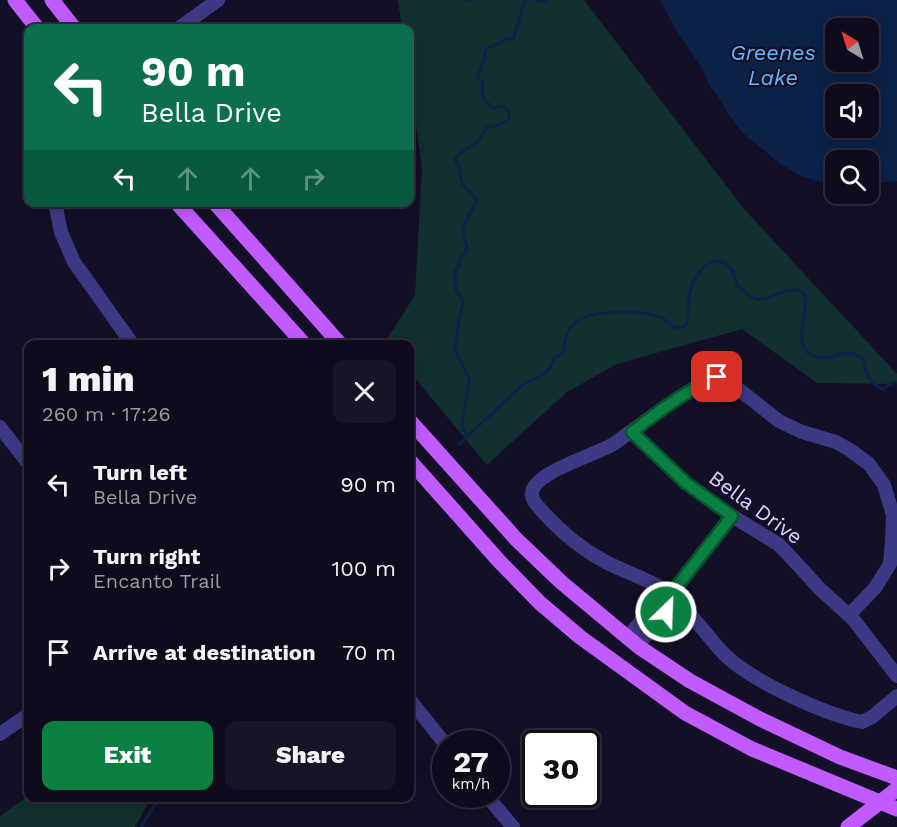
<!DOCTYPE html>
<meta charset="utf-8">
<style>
:root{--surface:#0e0b1c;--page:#171425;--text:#f1f3f6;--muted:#9b9ba3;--line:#2e2b3b;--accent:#0b8043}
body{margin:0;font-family:"Work Sans",sans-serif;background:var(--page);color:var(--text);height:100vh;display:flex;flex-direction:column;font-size:22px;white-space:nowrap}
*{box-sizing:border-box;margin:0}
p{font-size:20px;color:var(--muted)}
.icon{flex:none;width:33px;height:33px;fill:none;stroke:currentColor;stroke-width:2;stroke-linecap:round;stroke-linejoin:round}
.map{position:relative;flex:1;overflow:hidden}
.side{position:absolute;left:24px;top:340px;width:390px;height:462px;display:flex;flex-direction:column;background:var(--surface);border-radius:12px;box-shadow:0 3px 15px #0003,0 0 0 2px var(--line)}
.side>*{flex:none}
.hud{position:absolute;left:24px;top:24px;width:390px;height:183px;border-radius:12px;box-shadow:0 3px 15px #0003,0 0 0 2px var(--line);background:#0b6e4f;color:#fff;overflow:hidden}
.needle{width:39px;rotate:322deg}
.buttons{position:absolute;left:825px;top:18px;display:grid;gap:12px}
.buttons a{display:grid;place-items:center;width:54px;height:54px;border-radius:12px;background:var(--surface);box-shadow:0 3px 15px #0003,0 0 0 2px var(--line);font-size:30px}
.speed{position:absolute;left:432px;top:730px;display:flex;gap:12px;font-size:30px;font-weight:700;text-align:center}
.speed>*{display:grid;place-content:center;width:78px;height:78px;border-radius:50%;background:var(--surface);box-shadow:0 3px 15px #0003,0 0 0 2px var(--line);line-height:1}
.speed small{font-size:15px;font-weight:400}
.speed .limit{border:3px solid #111;border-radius:9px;background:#fff;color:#111}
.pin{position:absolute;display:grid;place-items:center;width:51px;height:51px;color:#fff;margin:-26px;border-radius:12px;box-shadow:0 3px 9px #0006}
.me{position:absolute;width:66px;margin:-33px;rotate:24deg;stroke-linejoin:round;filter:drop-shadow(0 0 4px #0008)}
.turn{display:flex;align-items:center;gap:21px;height:126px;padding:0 18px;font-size:27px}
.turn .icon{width:78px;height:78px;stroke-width:2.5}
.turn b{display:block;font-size:42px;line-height:51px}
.lanes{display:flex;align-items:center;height:57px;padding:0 18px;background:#0003;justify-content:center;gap:30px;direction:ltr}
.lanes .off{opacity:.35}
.round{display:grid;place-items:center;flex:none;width:63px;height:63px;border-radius:12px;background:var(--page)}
.headline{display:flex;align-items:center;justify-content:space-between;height:102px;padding:0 18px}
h1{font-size:36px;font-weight:800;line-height:45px}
.button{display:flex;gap:12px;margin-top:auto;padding:12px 18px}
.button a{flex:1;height:69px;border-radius:12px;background:var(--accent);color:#fff;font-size:24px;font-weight:800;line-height:69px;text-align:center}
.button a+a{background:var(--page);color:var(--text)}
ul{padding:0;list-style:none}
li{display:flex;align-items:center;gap:18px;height:84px;padding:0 18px}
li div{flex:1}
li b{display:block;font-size:22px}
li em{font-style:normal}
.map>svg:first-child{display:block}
</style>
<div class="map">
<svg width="897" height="827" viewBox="0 0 897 827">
<rect width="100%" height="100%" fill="#130f26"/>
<g fill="#12302f">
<polygon points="398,0 584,0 744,209 897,374 897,384 817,383 742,329 617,364 567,392 487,465 410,372 410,345 387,345 385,342 415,295 422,168 410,81 410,28 402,28"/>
<polygon points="28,796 28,798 151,798 135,827 0,827 0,816"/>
</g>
<path fill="#0c2248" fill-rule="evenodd" d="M660 0H897V181L877 183 869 185 868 160H836L835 184H827L801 176 779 163 743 133 730 117 720 99 709 85 702 68 676 30ZM836 28H868V62H836ZM836 94H868V128H836Z"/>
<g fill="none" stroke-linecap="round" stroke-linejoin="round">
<g stroke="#0c2248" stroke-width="3">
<polyline points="468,0 472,0"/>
<polyline points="536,0 543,2 547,0"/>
<path d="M467 436 463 428 462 423 469 382 468 376 455 350 459 319 463 305V300L456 291 455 271 459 266 460 258 465 253 467 247C458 221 468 221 477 201L462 183 459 168 455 159 464 150 479 141 486 128C498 126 522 119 502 106L491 108 482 94 483 82 477 78 483 63 486 49C494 44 498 46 505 39H513L514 37 525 0"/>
<path d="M459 444 525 383C539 378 550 374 554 358L563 353C566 340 564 334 575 323 588 310 639 310 656 316 664 318 670 324 676 328L684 327C691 318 687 309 689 298 691 281 699 268 715 260 731 263 734 272 738 287L753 298 764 300C775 294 784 290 795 290 822 290 786 341 811 355 828 364 842 348 857 355 860 356 862 359 864 360 864 373 872 385 883 389L894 382 897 383"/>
<polyline points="141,827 159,798"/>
</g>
<g stroke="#3d3a85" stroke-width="14">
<polyline points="179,28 218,0"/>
<polyline points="55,202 61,232 74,262 133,345"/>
<polyline points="0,427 28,463"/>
<polyline points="632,432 686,483 732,516 778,544 787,553 820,589 853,619 897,676"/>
<polyline points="670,595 732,516"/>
<path d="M849 615 875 588 890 564 892 541 893 515 884 485 869 464 850 450 836 442 802 432 779 421 723 377C700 377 637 428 615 443 599 454 533 472 532 493 531 501 539 507 543 512 561 532 580 548 604 561 622 571 643 577 661 588 687 605 703 632 724 654 751 681 824 714 862 722L872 717 897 696"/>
<polyline points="627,638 655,604 670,595 666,612 637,646"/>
<polyline points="410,700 446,745"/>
<polyline points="0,734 28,715"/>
<polyline points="486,795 513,827"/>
</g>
<g stroke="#c25bff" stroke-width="15">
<polyline points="15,0 37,28"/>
<polyline points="52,0 74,28"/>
<polyline points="176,202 305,345"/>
<polyline points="214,202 341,345"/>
<polyline points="410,421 516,539 561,582 639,647 690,681 760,719 840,757 897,778"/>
<polyline points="410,461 499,561 540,603 580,637 685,713 752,749 897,809"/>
<polyline points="848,827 897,789"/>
</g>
</g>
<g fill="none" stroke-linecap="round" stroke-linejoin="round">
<defs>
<path id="route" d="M666 612 670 595 732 516 686 483 632 432C659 411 686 391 717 377"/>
</defs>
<use href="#route" stroke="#07532c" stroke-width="15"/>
<use href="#route" stroke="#0b8043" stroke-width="10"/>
</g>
<g text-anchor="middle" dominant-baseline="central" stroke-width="4.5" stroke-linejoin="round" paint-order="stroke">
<g font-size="21" fill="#d9d4ff" stroke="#130f26">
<text transform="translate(756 507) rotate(36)">Bella Drive</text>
</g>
<g font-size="22" font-style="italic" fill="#62b6ff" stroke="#130f26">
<text x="773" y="52">Greenes<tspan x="773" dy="25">Lake</tspan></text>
</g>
</g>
</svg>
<div class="buttons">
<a><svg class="needle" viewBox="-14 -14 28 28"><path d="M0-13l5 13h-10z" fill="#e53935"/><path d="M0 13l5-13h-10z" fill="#9b9ba3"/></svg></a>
<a><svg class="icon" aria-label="sound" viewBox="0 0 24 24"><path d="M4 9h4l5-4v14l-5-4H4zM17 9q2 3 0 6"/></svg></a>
<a><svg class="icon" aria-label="search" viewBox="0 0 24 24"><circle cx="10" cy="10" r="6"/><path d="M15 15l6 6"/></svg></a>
</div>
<div class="speed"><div>27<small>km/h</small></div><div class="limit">30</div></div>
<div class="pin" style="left:717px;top:377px;background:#d93025"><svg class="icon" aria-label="arrive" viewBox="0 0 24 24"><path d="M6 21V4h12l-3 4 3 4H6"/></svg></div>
<svg class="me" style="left:666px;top:612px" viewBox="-20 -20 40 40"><circle r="17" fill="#0b8043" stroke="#fff" stroke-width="3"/><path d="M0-11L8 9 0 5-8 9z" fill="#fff"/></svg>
<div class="hud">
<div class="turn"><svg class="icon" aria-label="left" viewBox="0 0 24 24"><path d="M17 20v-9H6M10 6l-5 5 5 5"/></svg><div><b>90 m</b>Bella Drive</div></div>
<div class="lanes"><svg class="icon" aria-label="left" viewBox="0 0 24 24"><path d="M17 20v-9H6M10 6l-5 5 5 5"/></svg><svg class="icon off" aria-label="ahead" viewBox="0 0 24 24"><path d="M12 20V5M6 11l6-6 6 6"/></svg><svg class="icon off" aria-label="ahead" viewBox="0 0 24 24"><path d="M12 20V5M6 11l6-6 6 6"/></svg><svg class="icon off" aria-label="right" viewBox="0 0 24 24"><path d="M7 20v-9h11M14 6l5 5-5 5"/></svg></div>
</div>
<section class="side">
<div class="headline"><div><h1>1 min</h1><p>260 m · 17:26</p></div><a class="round"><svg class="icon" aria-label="close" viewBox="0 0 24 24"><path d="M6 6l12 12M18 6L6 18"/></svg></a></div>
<ul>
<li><svg class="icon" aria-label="left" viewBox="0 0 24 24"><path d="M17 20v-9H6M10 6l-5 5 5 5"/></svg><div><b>Turn left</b><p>Bella Drive</p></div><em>90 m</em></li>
<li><svg class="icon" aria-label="right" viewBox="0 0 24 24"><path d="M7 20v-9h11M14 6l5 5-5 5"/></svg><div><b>Turn right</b><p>Encanto Trail</p></div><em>100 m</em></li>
<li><svg class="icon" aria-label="arrive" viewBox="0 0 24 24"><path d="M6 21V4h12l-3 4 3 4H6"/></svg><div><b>Arrive at destination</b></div><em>70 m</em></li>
</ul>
<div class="button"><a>Exit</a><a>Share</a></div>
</section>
</div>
